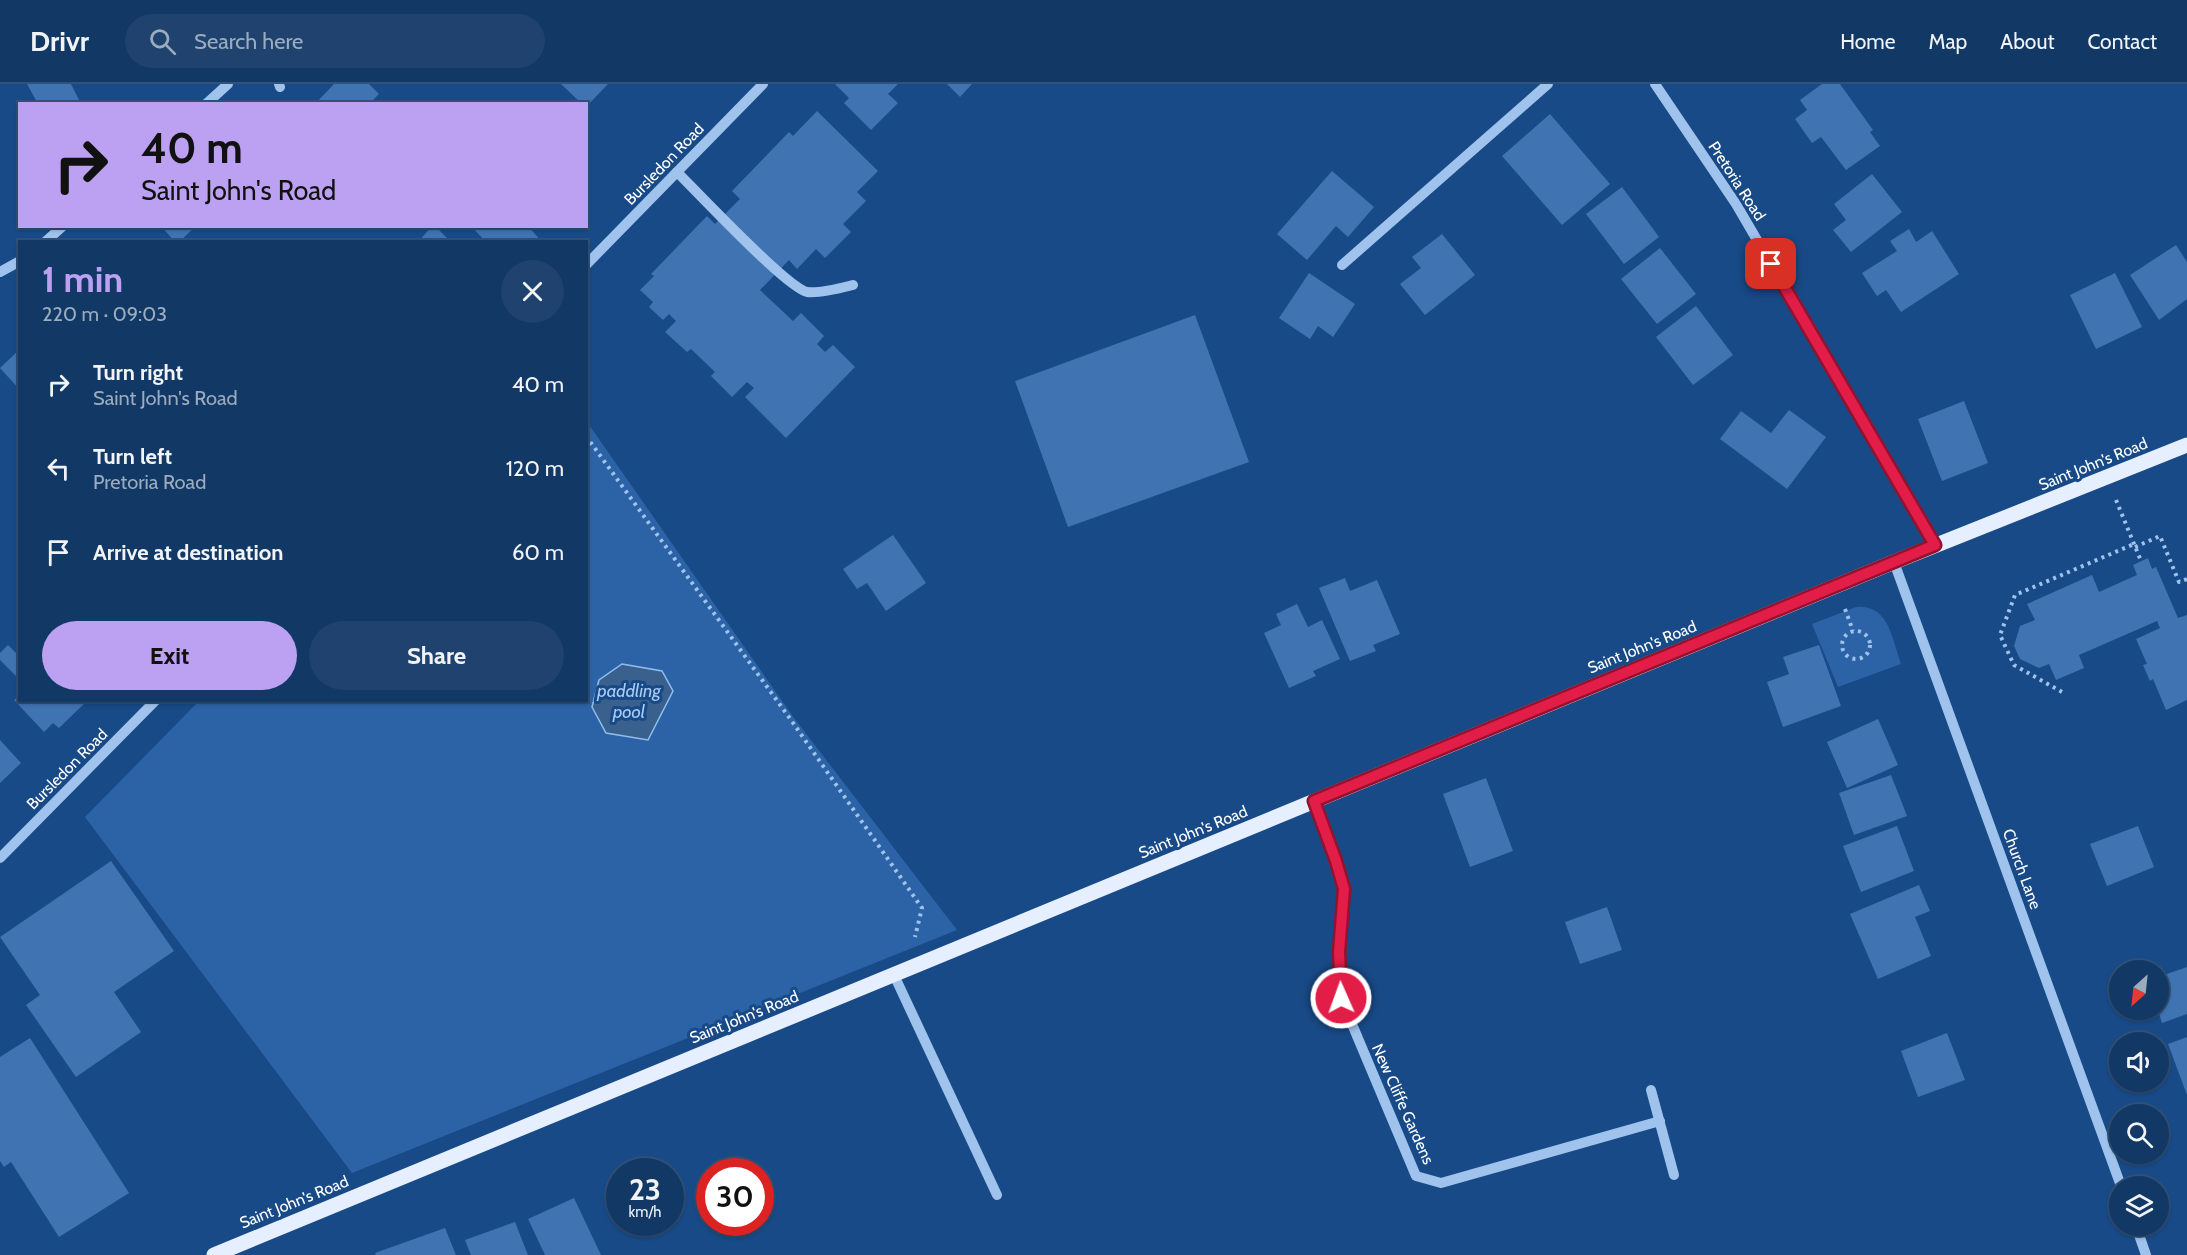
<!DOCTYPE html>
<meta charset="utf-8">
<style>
:root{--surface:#123865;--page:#1f436e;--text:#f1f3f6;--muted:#9cacbf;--line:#315279;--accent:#bca0f2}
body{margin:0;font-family:Cabin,sans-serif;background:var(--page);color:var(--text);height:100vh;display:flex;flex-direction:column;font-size:22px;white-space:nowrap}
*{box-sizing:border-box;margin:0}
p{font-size:20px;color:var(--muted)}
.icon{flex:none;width:33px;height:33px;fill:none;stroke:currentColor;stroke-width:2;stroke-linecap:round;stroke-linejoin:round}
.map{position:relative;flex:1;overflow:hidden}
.sheet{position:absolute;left:18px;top:156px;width:570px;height:462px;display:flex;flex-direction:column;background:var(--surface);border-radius:0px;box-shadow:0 2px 4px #0004,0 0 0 2px var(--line)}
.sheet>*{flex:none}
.guide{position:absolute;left:18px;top:18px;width:570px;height:126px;border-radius:0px;box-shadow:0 2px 4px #0004,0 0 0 2px var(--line);background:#bca0f2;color:#111;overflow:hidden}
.needle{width:39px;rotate:207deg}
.buttons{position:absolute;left:2109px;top:876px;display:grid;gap:12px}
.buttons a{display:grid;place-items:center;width:60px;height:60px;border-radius:50%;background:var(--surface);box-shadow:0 2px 4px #0004,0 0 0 2px var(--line);font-size:30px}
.speed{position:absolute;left:606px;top:1074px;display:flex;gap:12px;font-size:30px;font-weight:700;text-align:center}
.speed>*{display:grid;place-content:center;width:78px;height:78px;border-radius:50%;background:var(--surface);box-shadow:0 2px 4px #0004,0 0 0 2px var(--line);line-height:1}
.speed small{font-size:15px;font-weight:400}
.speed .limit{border:9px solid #d22;background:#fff;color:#111}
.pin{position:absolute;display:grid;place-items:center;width:51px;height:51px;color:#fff;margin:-26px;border-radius:12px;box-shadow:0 3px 9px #0006}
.me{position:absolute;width:66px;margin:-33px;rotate:358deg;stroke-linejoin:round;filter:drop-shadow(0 0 4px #0008)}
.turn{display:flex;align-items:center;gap:21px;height:126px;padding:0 24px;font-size:27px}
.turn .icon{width:78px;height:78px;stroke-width:2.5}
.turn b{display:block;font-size:42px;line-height:51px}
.round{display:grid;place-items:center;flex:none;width:63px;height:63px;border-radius:32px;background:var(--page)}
.summary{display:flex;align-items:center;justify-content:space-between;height:102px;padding:0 24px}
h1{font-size:36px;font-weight:800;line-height:45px;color:var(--accent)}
.button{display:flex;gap:12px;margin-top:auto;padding:12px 24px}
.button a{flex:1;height:69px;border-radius:36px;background:var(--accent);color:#111;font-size:24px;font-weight:800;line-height:69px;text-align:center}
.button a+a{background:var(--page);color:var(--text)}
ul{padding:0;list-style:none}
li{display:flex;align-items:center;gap:18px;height:84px;padding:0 24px}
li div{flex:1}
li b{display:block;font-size:22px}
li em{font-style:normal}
header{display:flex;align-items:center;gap:36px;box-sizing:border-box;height:84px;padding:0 30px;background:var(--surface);border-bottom:2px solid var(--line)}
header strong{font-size:28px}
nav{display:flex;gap:33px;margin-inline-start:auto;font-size:21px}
.search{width:420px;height:54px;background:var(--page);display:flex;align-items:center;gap:15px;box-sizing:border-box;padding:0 21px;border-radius:33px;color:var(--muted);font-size:22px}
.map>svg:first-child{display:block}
</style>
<header>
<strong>Drivr</strong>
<div class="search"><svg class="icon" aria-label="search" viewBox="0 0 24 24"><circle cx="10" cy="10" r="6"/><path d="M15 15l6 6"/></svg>Search here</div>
<nav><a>Home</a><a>Map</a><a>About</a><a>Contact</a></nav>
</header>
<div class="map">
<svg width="2187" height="1171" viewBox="0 0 2187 1171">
<rect width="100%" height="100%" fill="#184a87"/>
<g fill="#2b63a6">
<polygon points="587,338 794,634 957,846 352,1089 85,733 199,617 586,616"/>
<path d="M1856 523C1889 520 1892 555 1901 580L1838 603 1812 540Z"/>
</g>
<polygon fill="#3a608d" stroke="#91bef0" stroke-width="1.5" points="622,580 662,587 673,607 648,656 606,649 592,623 599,596"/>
<g fill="#4073b1">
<polygon points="27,0 71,0 81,20 38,20"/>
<polygon points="334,0 369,0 379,10 369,20 315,20"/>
<polygon points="561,0 608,0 586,23 586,20 582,20"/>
<polygon points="835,0 898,0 888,10 898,19 871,46 844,19 849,14"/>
<polygon points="947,0 972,0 960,13"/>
<polygon points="1822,0 1840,0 1873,46 1870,48 1880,62 1846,86 1821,53 1812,59 1795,35 1807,26 1800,16"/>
<polygon points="817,27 878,87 857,108 866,117 843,140 851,148 825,174 816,165 797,185 789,176 760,206 793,237 801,229 824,252 817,260 825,268 833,261 855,283 786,354 745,313 754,304 747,298 732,313 711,292 715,288 691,265 687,268 665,248 676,237 669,230 663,236 649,223 653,218 640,206 654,192 651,190 707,132 715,140 740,115 732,107 789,48 793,52"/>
<polygon points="1550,30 1610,100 1562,141 1502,72"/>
<polygon points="1332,87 1374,123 1348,153 1336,142 1307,176 1277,150"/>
<polygon points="1872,90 1902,128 1851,168 1833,146 1846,136 1834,120"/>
<polygon points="1622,103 1659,153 1624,180 1586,130"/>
<polygon points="161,142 196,142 179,158 175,158"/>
<polygon points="432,142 435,142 451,158 418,158"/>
<polygon points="471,142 528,142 542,158 486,158"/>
<polygon points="1909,145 1916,158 1932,147 1959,190 1901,228 1886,206 1877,212 1862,189 1897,167 1890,157"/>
<polygon points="1442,150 1475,191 1425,231 1400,200 1421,184 1412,173"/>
<polygon points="2176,161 2187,178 2187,215 2159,236 2130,191"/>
<polygon points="1660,164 1696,210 1657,240 1621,195"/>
<polygon points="1309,189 1355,220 1333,253 1318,242 1310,255 1279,234"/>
<polygon points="2115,189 2142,243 2096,265 2070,211"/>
<polygon points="1696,222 1733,271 1693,301 1656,253"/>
<polygon points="1195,231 1249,378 1068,443 1015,297"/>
<polygon points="20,265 20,306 0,284"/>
<polygon points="1964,317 1988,379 1942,397 1918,335"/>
<polygon points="1789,326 1826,353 1787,405 1720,355 1741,327 1771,349"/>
<polygon points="893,451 926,499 886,527 867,499 857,505 843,485"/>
<polygon points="2148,474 2152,485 2156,483 2178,534 2187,531 2187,616 2166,626 2153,595 2150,597 2143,581 2147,580 2136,555 2160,544 2157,537 2079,571 2084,584 2056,596 2049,580 2039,584 2020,575 2014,562 2020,542 2035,536 2027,520 2092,491 2099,508 2137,491 2133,481"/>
<polygon points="1345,494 1350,507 1377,496 1400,550 1373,561 1376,567 1350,577 1319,504"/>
<polygon points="1297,520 1308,543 1322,536 1340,575 1313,587 1316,592 1289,604 1264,549 1281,541 1276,530"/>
<polygon points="8,561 20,573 20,596 0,576 0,569"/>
<polygon points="1819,561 1841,622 1783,643 1767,598 1789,590 1783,573"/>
<polygon points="20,611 20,616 88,616 59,644 53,639 44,648 14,616"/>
<polygon points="1878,635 1898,681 1847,704 1827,658"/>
<polygon points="0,656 21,679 0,699"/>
<polygon points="1891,691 1907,732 1854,751 1839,709"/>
<polygon points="1486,694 1513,767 1470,783 1443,710"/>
<polygon points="1897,742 1914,787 1861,808 1843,762"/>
<polygon points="2138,742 2154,783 2107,802 2090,760"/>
<polygon points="111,777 174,867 114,908 141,948 76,993 26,921 40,911 0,853"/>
<polygon points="1919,801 1930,827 1915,833 1931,872 1878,895 1850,830"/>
<polygon points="1607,823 1622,866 1580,880 1565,838"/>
<polygon points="2187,883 2187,930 2162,939 2158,926 2158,893"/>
<polygon points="1947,949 1965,996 1918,1013 1901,967"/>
<polygon points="2187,953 2187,1011 2168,960"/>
<polygon points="30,954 129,1109 59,1153 11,1078 4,1083 0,1077 0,973"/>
<polygon points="574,1114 601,1171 545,1171 528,1135"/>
<polygon points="515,1138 528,1171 471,1171 465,1156"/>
<polygon points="445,1144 456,1171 376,1171 375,1169"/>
</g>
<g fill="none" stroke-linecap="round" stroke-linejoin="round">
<g stroke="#9fc3ed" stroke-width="4" stroke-dasharray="3 4.5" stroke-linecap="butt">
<polyline points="586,352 791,636 922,824 915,853"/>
<polyline points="2116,416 2141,477"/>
<polyline points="2135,463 2160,452 2179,498 2187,495"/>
<polyline points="1845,525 1853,547"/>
<circle cx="1856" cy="561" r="14"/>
<polyline points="2062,608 2014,581 2000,551 2015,511 2134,460"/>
</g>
<g stroke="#9fc3ed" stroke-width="10">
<polyline points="279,0 280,3"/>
<polyline points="1655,0 1736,120 1935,461"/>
<polyline points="206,20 228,0"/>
<path d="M677 88C698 109 786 203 807 208 819 210 841 204 853 201"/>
<polyline points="45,158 63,142"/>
<polyline points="586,181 763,0"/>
<polyline points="1342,181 1548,0"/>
<polyline points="0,188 20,177"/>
<polyline points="1894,478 2121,1102"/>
<polyline points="1314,717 1336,777 1344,805 1339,868 1341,914 1416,1092 1441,1099 1660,1037"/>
<polyline points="0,774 156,616"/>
<polyline points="894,891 997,1111"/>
<polyline points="1651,1006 1674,1091"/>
<polyline points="2136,1142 2146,1171"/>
</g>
<polyline stroke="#e5efff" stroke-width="15" points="214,1171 1894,478 2187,361"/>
</g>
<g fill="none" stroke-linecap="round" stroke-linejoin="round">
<defs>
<polyline id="route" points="1341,914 1339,868 1344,805 1336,777 1314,717 1935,461 1771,180"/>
</defs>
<use href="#route" stroke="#92132f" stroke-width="15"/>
<use href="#route" stroke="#e11d48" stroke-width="10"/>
</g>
<g text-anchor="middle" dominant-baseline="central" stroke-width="6" stroke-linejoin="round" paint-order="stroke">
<g font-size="16" fill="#fff" stroke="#184a87">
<text transform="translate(664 80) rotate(-46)">Bursledon Road</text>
<text transform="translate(1737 97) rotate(57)">Pretoria Road</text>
<text transform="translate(2093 380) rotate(-22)">Saint John's Road</text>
<text transform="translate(1642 563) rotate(-22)">Saint John's Road</text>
<text transform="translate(67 685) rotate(-45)">Bursledon Road</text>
<text transform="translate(1193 748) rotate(-22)">Saint John's Road</text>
<text transform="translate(2022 785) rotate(70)">Church Lane</text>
<text transform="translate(744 933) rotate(-22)">Saint John's Road</text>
<text transform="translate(1403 1020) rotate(66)">New Cliffe Gardens</text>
<text transform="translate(294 1118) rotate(-22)">Saint John's Road</text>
</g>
<g font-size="18" font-style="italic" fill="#aacdf5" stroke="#184a87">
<text x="629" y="607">paddling<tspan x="629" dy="21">pool</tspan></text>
</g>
</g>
</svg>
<div class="buttons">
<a><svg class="needle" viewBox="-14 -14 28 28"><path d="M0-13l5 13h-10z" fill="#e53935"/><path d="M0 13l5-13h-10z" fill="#9cacbf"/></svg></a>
<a><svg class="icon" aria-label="sound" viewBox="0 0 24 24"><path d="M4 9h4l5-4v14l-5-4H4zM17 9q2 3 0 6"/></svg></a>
<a><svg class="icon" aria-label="search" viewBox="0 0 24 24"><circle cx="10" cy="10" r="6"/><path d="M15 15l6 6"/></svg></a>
<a><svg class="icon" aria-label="layers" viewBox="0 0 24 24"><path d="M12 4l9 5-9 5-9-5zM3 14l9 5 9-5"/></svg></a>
</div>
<div class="speed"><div>23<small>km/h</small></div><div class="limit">30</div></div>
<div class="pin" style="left:1771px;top:180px;background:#d93025"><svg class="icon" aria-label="arrive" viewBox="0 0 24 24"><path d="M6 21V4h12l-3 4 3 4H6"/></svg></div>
<svg class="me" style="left:1341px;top:914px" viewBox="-20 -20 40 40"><circle r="17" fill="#e11d48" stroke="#fff" stroke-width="3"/><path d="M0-11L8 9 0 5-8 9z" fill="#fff"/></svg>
<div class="guide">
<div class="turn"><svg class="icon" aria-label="right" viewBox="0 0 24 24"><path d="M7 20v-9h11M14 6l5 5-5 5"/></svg><div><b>40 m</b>Saint John's Road</div></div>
</div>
<section class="sheet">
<div class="summary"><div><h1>1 min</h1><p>220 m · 09:03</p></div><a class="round"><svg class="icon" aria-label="close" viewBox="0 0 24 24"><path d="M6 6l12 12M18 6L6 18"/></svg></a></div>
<ul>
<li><svg class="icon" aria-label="right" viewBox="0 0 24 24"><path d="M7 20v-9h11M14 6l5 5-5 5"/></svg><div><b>Turn right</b><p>Saint John's Road</p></div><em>40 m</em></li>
<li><svg class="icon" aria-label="left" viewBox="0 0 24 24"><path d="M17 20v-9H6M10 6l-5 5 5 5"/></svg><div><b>Turn left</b><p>Pretoria Road</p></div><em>120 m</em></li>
<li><svg class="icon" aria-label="arrive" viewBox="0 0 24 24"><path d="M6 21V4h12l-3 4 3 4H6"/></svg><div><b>Arrive at destination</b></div><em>60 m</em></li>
</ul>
<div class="button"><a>Exit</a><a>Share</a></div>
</section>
</div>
